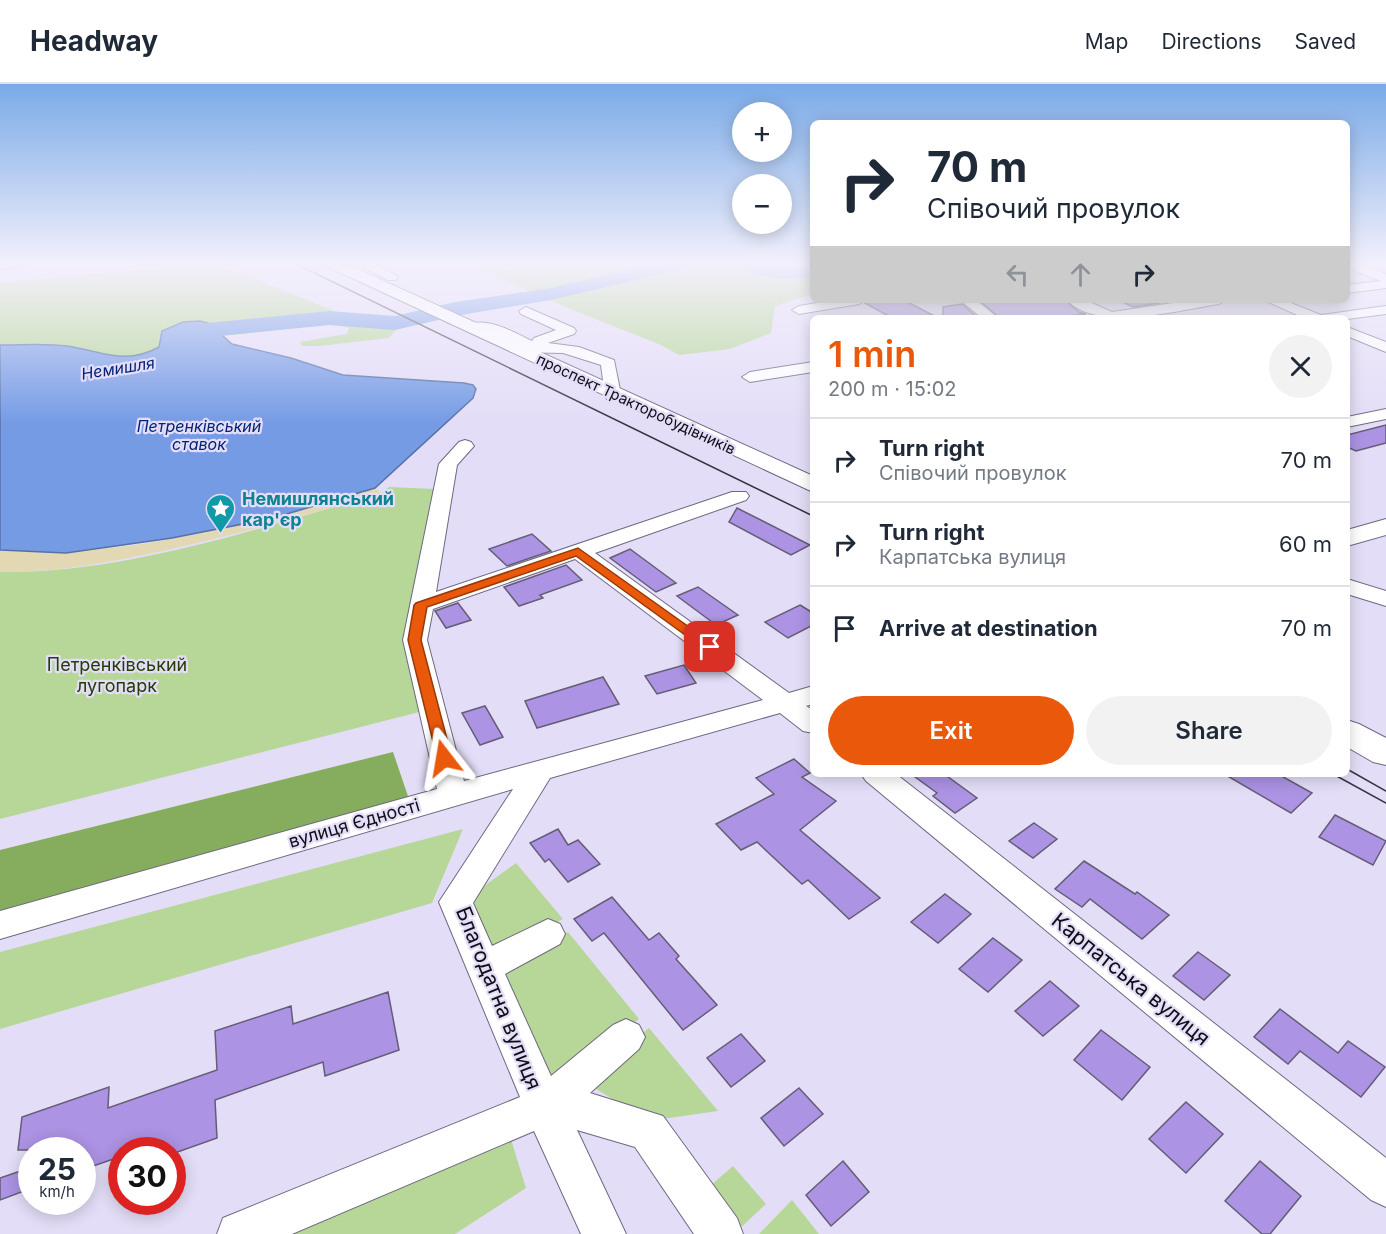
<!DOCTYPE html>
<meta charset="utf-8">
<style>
:root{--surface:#fff;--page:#f2f2f3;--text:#1f2937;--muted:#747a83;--line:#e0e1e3;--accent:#ea580c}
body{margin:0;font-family:Inter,sans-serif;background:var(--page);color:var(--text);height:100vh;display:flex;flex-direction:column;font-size:22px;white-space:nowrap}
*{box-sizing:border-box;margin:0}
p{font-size:20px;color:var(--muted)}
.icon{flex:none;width:33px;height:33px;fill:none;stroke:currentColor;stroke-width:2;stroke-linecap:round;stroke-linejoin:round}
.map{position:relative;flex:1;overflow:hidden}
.panel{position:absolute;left:810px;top:231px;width:540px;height:462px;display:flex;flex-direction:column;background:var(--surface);border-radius:9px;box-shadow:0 3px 15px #0003}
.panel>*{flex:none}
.top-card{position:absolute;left:810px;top:36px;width:540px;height:183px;border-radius:9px;box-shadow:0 3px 15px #0003;background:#fff;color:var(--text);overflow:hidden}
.buttons{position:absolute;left:732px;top:18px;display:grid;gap:12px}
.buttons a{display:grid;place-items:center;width:60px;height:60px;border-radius:50%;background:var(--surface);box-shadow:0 3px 15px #0003;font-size:30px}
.speed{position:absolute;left:18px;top:1053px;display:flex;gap:12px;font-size:30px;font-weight:700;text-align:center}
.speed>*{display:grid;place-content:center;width:78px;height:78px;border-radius:50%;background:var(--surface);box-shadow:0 3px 15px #0003;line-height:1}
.speed small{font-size:15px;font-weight:400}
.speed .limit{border:9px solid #d22;background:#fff;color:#111}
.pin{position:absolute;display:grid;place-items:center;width:51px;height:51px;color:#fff;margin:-26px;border-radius:12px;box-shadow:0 3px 9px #0006}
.me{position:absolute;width:66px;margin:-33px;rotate:346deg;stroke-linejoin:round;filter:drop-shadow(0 0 4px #0008)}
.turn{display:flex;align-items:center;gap:21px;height:126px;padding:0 18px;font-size:27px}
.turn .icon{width:78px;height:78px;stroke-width:2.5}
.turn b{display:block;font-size:42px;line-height:51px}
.lanes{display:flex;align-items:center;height:57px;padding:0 18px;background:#0003;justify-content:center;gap:30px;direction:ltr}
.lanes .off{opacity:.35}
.round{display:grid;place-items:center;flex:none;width:63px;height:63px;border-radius:32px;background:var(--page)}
.headline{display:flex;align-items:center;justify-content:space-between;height:102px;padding:0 18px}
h1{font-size:36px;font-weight:600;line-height:45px;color:var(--accent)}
.button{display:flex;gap:12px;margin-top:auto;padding:12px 18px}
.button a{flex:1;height:69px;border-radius:36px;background:var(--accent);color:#fff;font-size:24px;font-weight:600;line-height:69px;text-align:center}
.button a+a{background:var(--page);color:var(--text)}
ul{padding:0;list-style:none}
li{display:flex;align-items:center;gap:18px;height:84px;padding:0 18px;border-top:2px solid var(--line)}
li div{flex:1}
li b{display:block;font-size:22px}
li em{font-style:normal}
header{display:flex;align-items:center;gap:36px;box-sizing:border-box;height:84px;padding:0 30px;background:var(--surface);border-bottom:2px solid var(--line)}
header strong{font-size:28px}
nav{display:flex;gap:33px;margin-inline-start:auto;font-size:21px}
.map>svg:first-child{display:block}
</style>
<header>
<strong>Headway</strong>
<nav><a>Map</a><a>Directions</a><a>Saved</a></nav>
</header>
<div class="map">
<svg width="1386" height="1150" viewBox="0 0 1386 1150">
<rect width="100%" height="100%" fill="#e4ddf8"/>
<g fill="#b6d797">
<polygon points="478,178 813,178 813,210 775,222 771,249 730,265 679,271 661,261 568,224 484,187"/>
<path d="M215 179 342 230 371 232 396 246 389 254 319 262H302L300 258 347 250 349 244 334 240 222 252H160L159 263C125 282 101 267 67 262 45 259 22 261 0 261V199Z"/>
<path d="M389 403 435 405 410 543 423 627 0 735V488C124 490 263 443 382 409Z"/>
<polygon points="463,745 432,819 0,945 0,868"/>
<polygon points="516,779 563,835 489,875 462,818"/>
<polygon points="568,848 639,935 547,1006 494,887"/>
<polygon points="649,944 718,1027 648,1037 585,998"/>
<polygon points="509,1049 526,1104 455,1150 282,1150"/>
<polygon points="733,1082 766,1120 735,1149 702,1109"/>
<polygon points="792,1116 819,1150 759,1150"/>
</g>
<polygon fill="#86ad5d" points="393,668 412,724 0,843 0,766"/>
<path fill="#e2d8b3" d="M375 404 382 409C310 430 239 450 167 466 111 478 57 489 0 488V466C126 476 255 438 375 404Z"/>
<path fill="#759be5" stroke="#5771a7" stroke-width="1.5" d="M200 237 223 243V252L232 260 291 274 343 291 464 299 473 301 476 305 473 314 375 404 273 434 172 454 66 469 0 466V261C22 261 45 259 67 262 101 267 125 282 159 263L162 247 183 238Z"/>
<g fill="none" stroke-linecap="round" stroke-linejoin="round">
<g fill="#759be5" fill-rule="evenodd">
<polygon points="660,178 696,178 693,182 551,216 455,232 395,246 329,241 210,253 185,275 176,277 167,275 164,270 189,245 207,239 329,227 395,232 455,218 551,204"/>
<path d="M738 178 813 181V193C791 193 754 199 738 178Z"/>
</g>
</g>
<g fill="#ac93e3" stroke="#645d75" stroke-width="1.5">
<polygon points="868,216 904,216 938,234 892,234 865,219"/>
<polygon points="993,216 1065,216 1079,228 1086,230 1053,234 1000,234 981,218"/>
<polygon points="1118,216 1178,216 1133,223"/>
<polygon points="962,220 978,234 943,234 943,223"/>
<polygon points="1386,341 1386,359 1356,367 1347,363 1347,351"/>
<polygon points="737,424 810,461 791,471 729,438"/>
<polygon points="532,450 551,467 507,482 489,465"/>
<polygon points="630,465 676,499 656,508 610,474"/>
<polygon points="566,481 582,496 540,511 543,514 519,522 504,503"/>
<polygon points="698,503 738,531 716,541 677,512"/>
<polygon points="458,519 471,536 446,544 435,527"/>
<polygon points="800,521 813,529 813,541 788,554 765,538"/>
<polygon points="684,581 696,599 657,610 645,592"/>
<polygon points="603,593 619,620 537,644 525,617"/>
<polygon points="485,622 503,653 480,661 462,629"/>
<polygon points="794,675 810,689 802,693 836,717 800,746 880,814 849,835 808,796 802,800 757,758 741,766 716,740 774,710 756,694"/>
<polygon points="911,690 944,690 977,714 955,729 933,712 937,709"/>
<polygon points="1224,690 1278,690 1312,709 1291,729"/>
<polygon points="1335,731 1386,757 1373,781 1319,753"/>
<polygon points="1034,739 1057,755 1033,774 1009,757"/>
<polygon points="558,745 568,761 578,756 600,780 568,798 549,775 545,778 530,759"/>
<polygon points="1084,777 1135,810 1137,808 1169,831 1142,855 1090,815 1082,823 1055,805"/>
<polygon points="945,810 971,830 938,859 911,838"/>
<polygon points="612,813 649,856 659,849 679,872 676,875 717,921 683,946 604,849 592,857 574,835"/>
<polygon points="993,854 1022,876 988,908 959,885"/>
<polygon points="1198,868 1230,891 1204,916 1173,892"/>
<polygon points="1050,897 1079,922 1043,952 1015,927"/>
<polygon points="388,908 399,966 325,992 323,978 215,1016 217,1054 172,1070 172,1066 122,1066 122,1072 82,1086 82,1066 18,1066 22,1033 109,1003 108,1024 217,986 215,947 291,922 293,940"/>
<polygon points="1280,925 1338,969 1348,957 1385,983 1361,1013 1300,967 1288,980 1254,953"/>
<polygon points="1101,946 1150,983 1122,1016 1074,976"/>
<polygon points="741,950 765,977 731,1003 707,974"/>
<polygon points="799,1004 823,1030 784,1062 761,1034"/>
<polygon points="1186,1018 1223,1050 1186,1089 1149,1055"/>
<polygon points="843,1077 869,1108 831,1142 806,1111"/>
<polygon points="1260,1077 1301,1112 1270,1150 1262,1150 1225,1117"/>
<polygon points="32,1083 32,1104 0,1116 0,1094"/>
</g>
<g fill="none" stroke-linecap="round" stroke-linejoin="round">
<defs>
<g id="minor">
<polygon points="0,178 32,178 26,182 0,185"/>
<polygon points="353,178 370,178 398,193 396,196 388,196"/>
<polygon points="1347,178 1354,178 1386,190 1386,204 1347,209 1347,201 1381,197 1347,184"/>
<polygon points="835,216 866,216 859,220 799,230 792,226 799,222"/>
<polygon points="960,216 976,216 998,234 982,234"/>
<path d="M1067 216H1085L1112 228 1193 216H1226L1219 220C1179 226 1097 249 1067 216Z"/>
<polygon points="1264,216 1283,216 1321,231 1386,222 1386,230 1347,235 1304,234"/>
<path d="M526 223 574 244 576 247 574 250 548 259 579 263 614 276 621 311 619 315H607L605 311 601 281 563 269 511 268 508 265 516 261 488 248 471 249 464 245C480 228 515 249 532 257L534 254 556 246 521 230 519 227Z"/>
<polygon points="1347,243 1386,258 1386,268 1347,252"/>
<polygon points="813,278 813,288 750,298 742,293 750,288"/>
<polygon points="1386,325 1386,335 1347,343 1347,333"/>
<path d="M465 356 471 358 474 362 457 381 436 508 732 408H746L749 412 746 416 595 469 789 609 813 602V620L806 622 813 626V649L803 647 780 629 550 694 473 819 492 862 548 835 560 840 565 850 560 860 505 890 551 992 613 941 626 935 639 941 645 953 639 965 590 1009 663 1032 737 1134 743 1150H694L635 1063 577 1046 626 1150H581L534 1047 292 1150H217L223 1134 520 1013 439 818 513 705 0 855V827L437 705 403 556 439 380 459 358ZM575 475 763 616 464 697 427 556 433 525Z"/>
<polygon points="1347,495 1386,507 1386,522 1347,510"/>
<polygon points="861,690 896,690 1386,1074 1386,1123 1371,1116 866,697"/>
</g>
<g id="major">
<polygon points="322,178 342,178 813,392 813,408 324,181"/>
<polygon points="1386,435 1386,451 1347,462 1347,446"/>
<polygon points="1347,636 1359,640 1386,654 1386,681 1373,678 1347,663"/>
</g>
</defs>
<use href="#minor" stroke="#6e6880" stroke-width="2"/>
<use href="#major" stroke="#6e6880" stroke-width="2"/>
<use href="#minor" fill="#fff" fill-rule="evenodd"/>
<use href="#major" fill="#fff" fill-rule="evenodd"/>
<g stroke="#373440" stroke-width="1.5">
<polyline points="292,178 813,432"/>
<polyline points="1347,685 1386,707"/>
<polyline points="1333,690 1386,719"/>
</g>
</g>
<linearGradient id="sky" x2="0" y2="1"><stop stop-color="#7aaae7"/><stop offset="0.53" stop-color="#f3f0fc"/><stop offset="1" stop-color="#f3f0fc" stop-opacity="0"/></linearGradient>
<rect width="1386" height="339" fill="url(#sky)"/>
<polygon fill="#ea580c" stroke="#983908" stroke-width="1.5" points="578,464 717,563 715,566 706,566 576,472 427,523 421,556 452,674 449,678 438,678 408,556 414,521 416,519"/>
<defs>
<symbol id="sight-pin" viewBox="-11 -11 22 30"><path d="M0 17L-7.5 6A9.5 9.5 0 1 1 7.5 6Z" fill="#0f9aa8" stroke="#e4ddf8"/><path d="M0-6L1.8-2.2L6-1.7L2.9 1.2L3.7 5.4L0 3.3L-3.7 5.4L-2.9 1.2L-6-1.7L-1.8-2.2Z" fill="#fff"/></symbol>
</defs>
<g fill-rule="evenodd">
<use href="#sight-pin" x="204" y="408" width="33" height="45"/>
</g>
<g text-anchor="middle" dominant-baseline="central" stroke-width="4.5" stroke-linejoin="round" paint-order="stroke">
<g font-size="15" fill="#110e17" stroke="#e4ddf8">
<text transform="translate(636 320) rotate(25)">проспект Тракторобудівників</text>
</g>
<g font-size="16" font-style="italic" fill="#002376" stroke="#e4ddf8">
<text transform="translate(118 284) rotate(-9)">Немишля</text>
<text x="199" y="342">Петренківський<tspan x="199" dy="18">ставок</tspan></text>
</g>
<g font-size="18" font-weight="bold" fill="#0d838f" stroke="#e4ddf8" text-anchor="start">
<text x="242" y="414">Немишлянський<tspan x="242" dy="21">кар'єр</tspan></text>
</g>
<g font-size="18" fill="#243d00" stroke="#e4ddf8">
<text x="117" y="580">Петренківський<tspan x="117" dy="21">лугопарк</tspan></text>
</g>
<g font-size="18" fill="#110e17" stroke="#e4ddf8">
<text transform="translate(354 739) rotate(-16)">вулиця Єдності</text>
</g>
<g font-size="21" fill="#110e17" stroke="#e4ddf8">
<text transform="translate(1131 895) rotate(39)">Карпатська вулиця</text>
<text transform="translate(499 914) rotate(68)">Благодатна вулиця</text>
</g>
</g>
</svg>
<div class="buttons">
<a>+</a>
<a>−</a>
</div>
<div class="speed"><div>25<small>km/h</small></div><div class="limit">30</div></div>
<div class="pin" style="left:710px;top:563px;background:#d93025"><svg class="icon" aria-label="arrive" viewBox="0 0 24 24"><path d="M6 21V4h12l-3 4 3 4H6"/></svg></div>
<svg class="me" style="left:444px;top:674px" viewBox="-20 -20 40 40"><path d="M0-17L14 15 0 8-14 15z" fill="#ea580c" stroke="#fff" stroke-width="4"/></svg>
<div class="top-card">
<div class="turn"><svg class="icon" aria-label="right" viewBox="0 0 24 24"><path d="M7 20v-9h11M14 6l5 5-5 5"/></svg><div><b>70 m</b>Співочий провулок</div></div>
<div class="lanes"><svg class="icon off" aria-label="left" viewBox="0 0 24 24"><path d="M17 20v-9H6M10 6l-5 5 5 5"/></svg><svg class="icon off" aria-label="ahead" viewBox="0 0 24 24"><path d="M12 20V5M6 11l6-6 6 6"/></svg><svg class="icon" aria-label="right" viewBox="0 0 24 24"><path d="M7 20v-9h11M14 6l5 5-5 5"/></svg></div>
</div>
<section class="panel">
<div class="headline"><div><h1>1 min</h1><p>200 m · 15:02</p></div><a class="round"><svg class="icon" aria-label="close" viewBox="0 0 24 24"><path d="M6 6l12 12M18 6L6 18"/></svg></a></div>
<ul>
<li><svg class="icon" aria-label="right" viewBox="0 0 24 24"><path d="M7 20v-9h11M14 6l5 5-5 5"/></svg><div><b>Turn right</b><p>Співочий провулок</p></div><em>70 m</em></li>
<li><svg class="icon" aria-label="right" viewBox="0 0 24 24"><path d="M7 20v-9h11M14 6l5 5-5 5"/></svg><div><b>Turn right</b><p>Карпатська вулиця</p></div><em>60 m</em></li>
<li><svg class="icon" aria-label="arrive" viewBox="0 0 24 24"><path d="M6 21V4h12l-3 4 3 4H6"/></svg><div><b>Arrive at destination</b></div><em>70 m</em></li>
</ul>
<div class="button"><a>Exit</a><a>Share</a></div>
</section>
</div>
